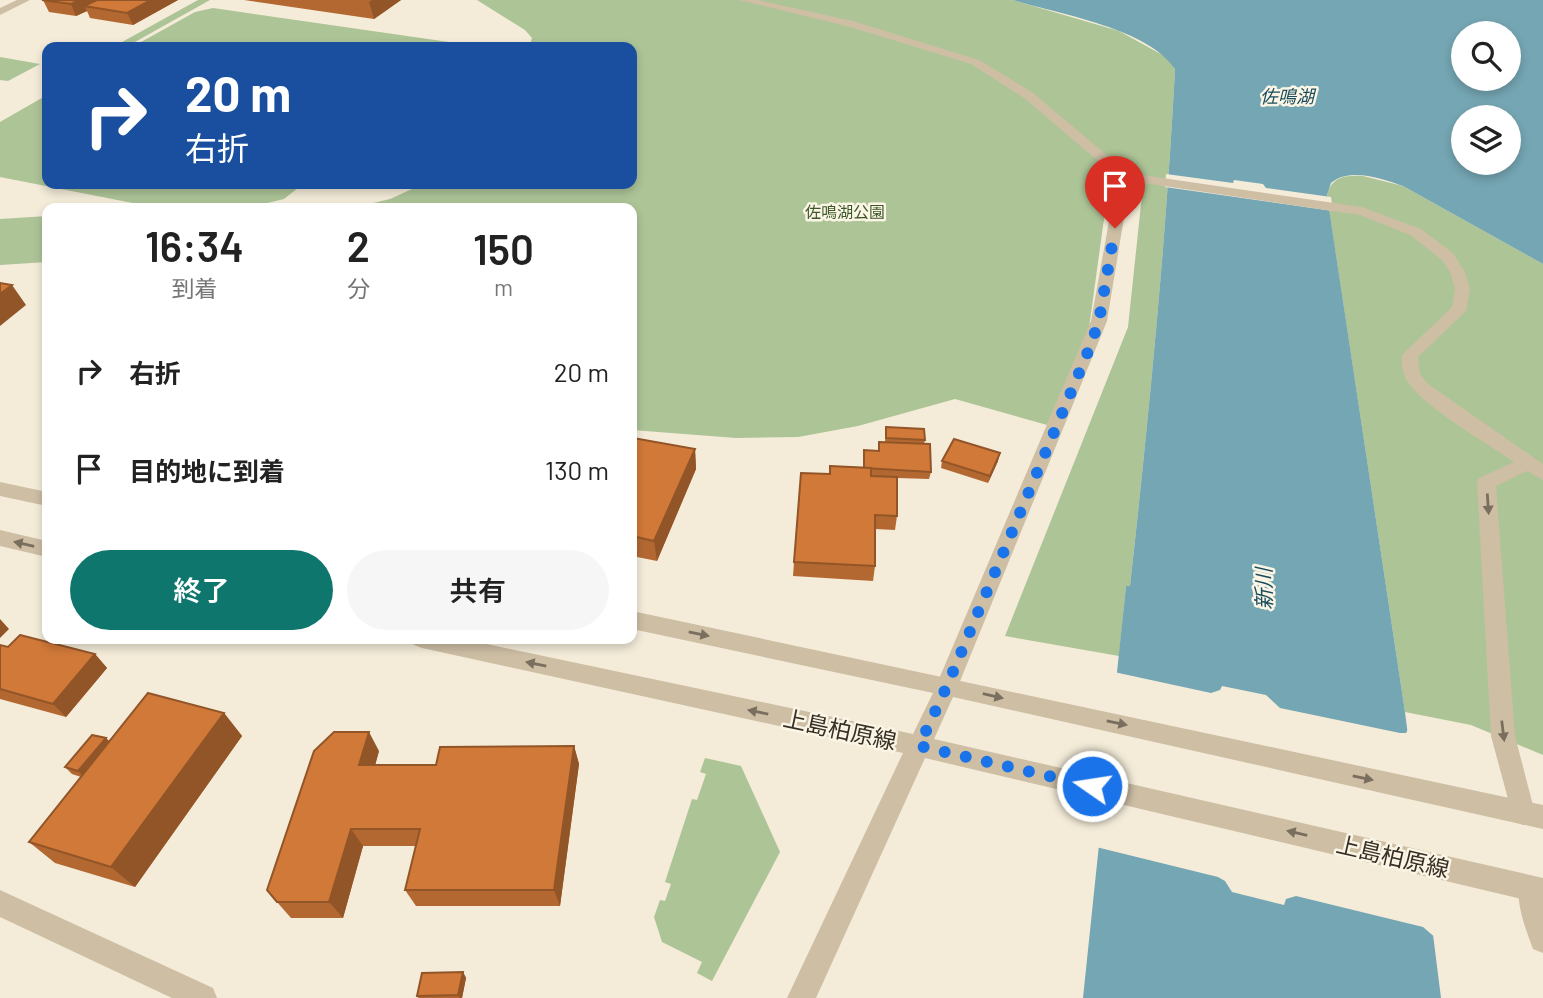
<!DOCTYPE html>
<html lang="ja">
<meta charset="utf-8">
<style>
:root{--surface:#fff;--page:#f6f6f6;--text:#222;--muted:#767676;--accent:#0f766e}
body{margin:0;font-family:Barlow,"Noto Sans JP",sans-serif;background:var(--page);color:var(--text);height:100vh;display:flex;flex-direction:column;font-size:26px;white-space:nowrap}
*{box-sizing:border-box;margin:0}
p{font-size:23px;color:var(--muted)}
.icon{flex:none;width:38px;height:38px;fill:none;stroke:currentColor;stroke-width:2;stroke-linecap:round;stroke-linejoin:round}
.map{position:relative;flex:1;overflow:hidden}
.panel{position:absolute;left:42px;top:203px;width:595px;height:441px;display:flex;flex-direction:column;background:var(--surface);border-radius:14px;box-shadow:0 4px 10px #0003}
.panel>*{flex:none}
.guide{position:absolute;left:42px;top:42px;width:595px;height:147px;border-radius:14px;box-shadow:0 4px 10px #0003;background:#1a4fa0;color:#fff;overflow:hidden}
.fabs{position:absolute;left:1451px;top:21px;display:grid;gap:14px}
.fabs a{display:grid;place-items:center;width:70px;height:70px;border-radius:50%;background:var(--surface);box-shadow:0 4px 10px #0003;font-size:35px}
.pin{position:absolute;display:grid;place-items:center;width:60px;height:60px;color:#fff;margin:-72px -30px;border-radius:50% 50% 50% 0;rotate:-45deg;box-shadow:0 0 7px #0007}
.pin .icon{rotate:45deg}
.me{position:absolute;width:77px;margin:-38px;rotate:283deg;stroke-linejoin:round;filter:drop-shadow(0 0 5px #0008)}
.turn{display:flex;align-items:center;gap:24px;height:147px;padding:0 28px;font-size:32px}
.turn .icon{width:91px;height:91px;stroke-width:2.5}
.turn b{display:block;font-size:49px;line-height:60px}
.eta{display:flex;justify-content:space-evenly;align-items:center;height:119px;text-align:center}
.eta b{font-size:42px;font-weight:600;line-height:49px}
.cta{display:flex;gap:14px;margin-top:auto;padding:14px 28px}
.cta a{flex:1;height:80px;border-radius:42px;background:var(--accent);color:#fff;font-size:28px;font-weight:600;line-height:80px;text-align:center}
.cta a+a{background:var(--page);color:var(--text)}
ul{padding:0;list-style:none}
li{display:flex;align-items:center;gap:21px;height:98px;padding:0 28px}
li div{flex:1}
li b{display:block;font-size:26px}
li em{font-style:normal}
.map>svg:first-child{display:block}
</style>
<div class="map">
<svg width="1543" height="998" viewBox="0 0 1543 998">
<rect width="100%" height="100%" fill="#f4ecd9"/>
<g fill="#adc497">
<polygon points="198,0 210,0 126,47 113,47"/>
<path d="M477 0H1013L1119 31 1168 58 1175 69C1166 242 1149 414 1130 586H1126L1119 656 1005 636 1128 327 1142 195 1110 175 1089 328 1047 425 955 399 858 426 798 437 736 438 632 430V208H352L390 199 423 184H632V47H529L532 38 525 30Z"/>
<polygon points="213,8 449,42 453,47 132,47 195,12"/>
<polygon points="0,57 40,64 8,81 0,80"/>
<polygon points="47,95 47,184 303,184 284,199 247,208 158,208 0,177 0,122"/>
<path d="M1363 176 1403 186 1543 264V755L1471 725 1405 712 1327 196C1331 176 1346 175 1363 176Z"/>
<polygon points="47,216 47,262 0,265 0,219"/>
<polygon points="705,758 741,766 780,852 712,981 697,973 702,962 662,942 654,917 660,900 665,901 671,884 665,882 692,799 697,800 706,774 700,772"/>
</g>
<path fill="#75a6b3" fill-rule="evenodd" d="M1013 0H1543V264L1403 186C1382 179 1350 167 1331 183L1327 195 1405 712 1441 998H1083L1126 586H1130C1149 414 1166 242 1175 69 1148 28 1059 14 1013 0ZM1463 33H1508V79H1463ZM1463 117H1508V163H1463Z"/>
<g fill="#f4ecd9">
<polygon points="1166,174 1233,183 1234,180 1263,184 1266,188 1331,197 1333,211 1165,187"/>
<polygon points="1114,672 1211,693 1220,690 1222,686 1266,695 1280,708 1400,733 1406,733 1410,726 1437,939 1423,927 1296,896 1286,899 1284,905 1232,892 1225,881 1218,877 1096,847"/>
</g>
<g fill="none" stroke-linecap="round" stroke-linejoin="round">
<path fill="#cdbea4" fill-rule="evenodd" d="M739 0H758L853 21 979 60 1032 92 1128 173 1362 207 1421 229 1453 253 1465 272 1470 289 1466 311 1418 357 1420 374 1428 384 1543 464V480L1527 471 1496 486 1515 736 1535 813 1532 821 1523 825 1514 821 1491 736 1477 483 1479 478 1514 462C1487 443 1429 410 1411 386 1403 377 1401 367 1402 355L1452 307 1455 289 1450 272 1442 260 1410 235 1360 215 1130 181 1107 321 958 686 955 693 947 696 939 693 936 686 1091 321 1117 177 1024 98 971 64 850 27Z"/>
<g fill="#cdbea4" fill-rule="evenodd">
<polygon points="17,0 30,0 0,15 0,8"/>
<path d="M1530 875 1539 879 1543 888V953L1533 949C1526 930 1513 897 1521 879Z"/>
<polygon points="0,890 213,988 217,998 172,998 0,917"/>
</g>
<g fill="#cdbea4" fill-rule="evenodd">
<polygon points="0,482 47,492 47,506 0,496"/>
<polygon points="0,530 47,541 47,557 0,546"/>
<polygon points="632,611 1543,805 1543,829 953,697 934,739 1543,878 1543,904 925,758 816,998 787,998 903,753 422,648 414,645 411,639 463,639 913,734 933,693 632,629"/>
</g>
</g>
<g fill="#b46831">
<polygon points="43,0 178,0 133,25 90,18 87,11 76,16 49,12"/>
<polygon points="244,0 401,0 374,19"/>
<polygon points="886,427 925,440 924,444 931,472 929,479 897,478 897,516 895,530 875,529 875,566 873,581 793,576 794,562 830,474 864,468 864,450 878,451 879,442 885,442"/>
<polygon points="632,441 695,449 696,469 657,561 632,556"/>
<polygon points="942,461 998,461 988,483 941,468"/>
<polygon points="0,645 8,647 95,654 107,668 66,717 0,699"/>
<polygon points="224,713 242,736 135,887 55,863 29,842 81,777 72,774 65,767 106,738 109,741"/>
<polygon points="574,746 579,764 560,906 416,906 405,890 416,846 363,846 343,918 291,918 277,902 379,751 375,765 436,765"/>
<polygon points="463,972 466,978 462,998 418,998 417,996"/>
</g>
<g fill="#925528">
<polygon points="79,0 105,0 84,6 87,11 76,16 71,4"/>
<polygon points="151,0 178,0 133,25 127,13"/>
<polygon points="372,0 401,0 374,19 369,2"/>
<polygon points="12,285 26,305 0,326 0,294"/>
<polygon points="695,449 696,469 657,561 654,541"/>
<polygon points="1000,453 998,461 988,483 990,476"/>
<polygon points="0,619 9,629 0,638"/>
<polygon points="95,654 107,668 66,717 53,704"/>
<polygon points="224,713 242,736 135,887 111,867"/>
<polygon points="369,732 379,751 370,784 359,765"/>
<polygon points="106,738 113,745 85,778 78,771"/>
<polygon points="574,746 579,764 560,906 554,890"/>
<polygon points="351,829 363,846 343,918 329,902"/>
<polygon points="463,972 466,978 462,998 460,998 458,995"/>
</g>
<g fill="#d17939" stroke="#925528" stroke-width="2">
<polygon points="42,0 79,0 71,4"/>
<polygon points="97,0 151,0 127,13 84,6"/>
<polygon points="0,283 12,285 0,294"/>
<polygon points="886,427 924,429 925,440 886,438"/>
<polygon points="633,438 695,449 654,541 632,536 632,441"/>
<polygon points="954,439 1000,453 990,476 942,461"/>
<polygon points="879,442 930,444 931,472 864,468 864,450 879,451"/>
<polygon points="830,466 871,468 871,476 897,477 897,516 875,515 875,566 794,562 801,473 830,474"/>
<polygon points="20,635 95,654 53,704 0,689 0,645 8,647"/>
<polygon points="148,693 224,713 111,867 29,842"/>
<polygon points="334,732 369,732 359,765 436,765 440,747 574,746 554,890 405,890 420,829 351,829 329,902 277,902 267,890 314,751"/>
<polygon points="92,735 106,738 78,771 65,767"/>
<polygon points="463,972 458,995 417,996 422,973"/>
</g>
<defs><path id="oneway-solid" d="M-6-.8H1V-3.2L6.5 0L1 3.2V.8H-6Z" transform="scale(1.75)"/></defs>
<g fill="#7a6f5f">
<use href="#oneway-solid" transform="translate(1488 504) rotate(86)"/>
<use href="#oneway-solid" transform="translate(24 544) rotate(-167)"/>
<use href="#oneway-solid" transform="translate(699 634) rotate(12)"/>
<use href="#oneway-solid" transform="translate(536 664) rotate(-168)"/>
<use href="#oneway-solid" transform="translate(993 696) rotate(13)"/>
<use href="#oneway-solid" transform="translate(758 712) rotate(-168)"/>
<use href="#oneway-solid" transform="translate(1117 723) rotate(12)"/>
<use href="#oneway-solid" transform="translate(1503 731) rotate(83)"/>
<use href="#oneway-solid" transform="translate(1363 778) rotate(12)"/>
<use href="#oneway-solid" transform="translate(1297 833) rotate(-167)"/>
</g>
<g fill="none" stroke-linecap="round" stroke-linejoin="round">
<polyline stroke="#1a73e8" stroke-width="12" stroke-dasharray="0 21.6" points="1092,786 919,746 947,686 1090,347 1099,321 1115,228"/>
</g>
<g text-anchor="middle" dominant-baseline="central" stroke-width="5" stroke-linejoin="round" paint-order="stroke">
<g font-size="16" fill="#3d5828" stroke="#fbf5e5">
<text x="845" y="211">佐鳴湖公園</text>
</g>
<g font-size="18" font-style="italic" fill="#184c5d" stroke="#fbf5e5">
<text x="1287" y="96">佐鳴湖</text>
</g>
<g font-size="21" font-style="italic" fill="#184c5d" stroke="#fbf5e5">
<text transform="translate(1263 589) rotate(-91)">新川</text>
</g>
<g font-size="23" fill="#372f26" stroke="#fbf5e5">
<text transform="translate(840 729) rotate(12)">上島柏原線</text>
<text transform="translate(1393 856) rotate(13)">上島柏原線</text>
</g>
</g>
</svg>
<div class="fabs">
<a><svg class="icon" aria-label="search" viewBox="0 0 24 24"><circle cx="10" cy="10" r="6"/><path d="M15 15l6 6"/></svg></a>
<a><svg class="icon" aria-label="layers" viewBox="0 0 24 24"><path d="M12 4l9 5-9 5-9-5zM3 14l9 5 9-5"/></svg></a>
</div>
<div class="pin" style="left:1115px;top:228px;background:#d93025"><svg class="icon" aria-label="arrive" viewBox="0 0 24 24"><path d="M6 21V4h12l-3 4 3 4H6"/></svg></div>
<svg class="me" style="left:1092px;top:786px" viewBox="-20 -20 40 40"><circle r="17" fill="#1a73e8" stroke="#fff" stroke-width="3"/><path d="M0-11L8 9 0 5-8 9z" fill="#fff"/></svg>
<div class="guide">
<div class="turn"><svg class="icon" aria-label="right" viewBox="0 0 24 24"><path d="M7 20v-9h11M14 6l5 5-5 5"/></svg><div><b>20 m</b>右折</div></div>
</div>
<section class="panel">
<div class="eta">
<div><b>16:34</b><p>到着</p></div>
<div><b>2</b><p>分</p></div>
<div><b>150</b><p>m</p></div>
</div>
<ul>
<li><svg class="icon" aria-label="right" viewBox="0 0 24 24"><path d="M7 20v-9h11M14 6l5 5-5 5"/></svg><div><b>右折</b></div><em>20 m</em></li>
<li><svg class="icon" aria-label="arrive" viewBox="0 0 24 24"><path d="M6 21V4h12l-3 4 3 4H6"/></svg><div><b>目的地に到着</b></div><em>130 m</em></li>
</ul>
<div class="cta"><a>終了</a><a>共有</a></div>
</section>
</div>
